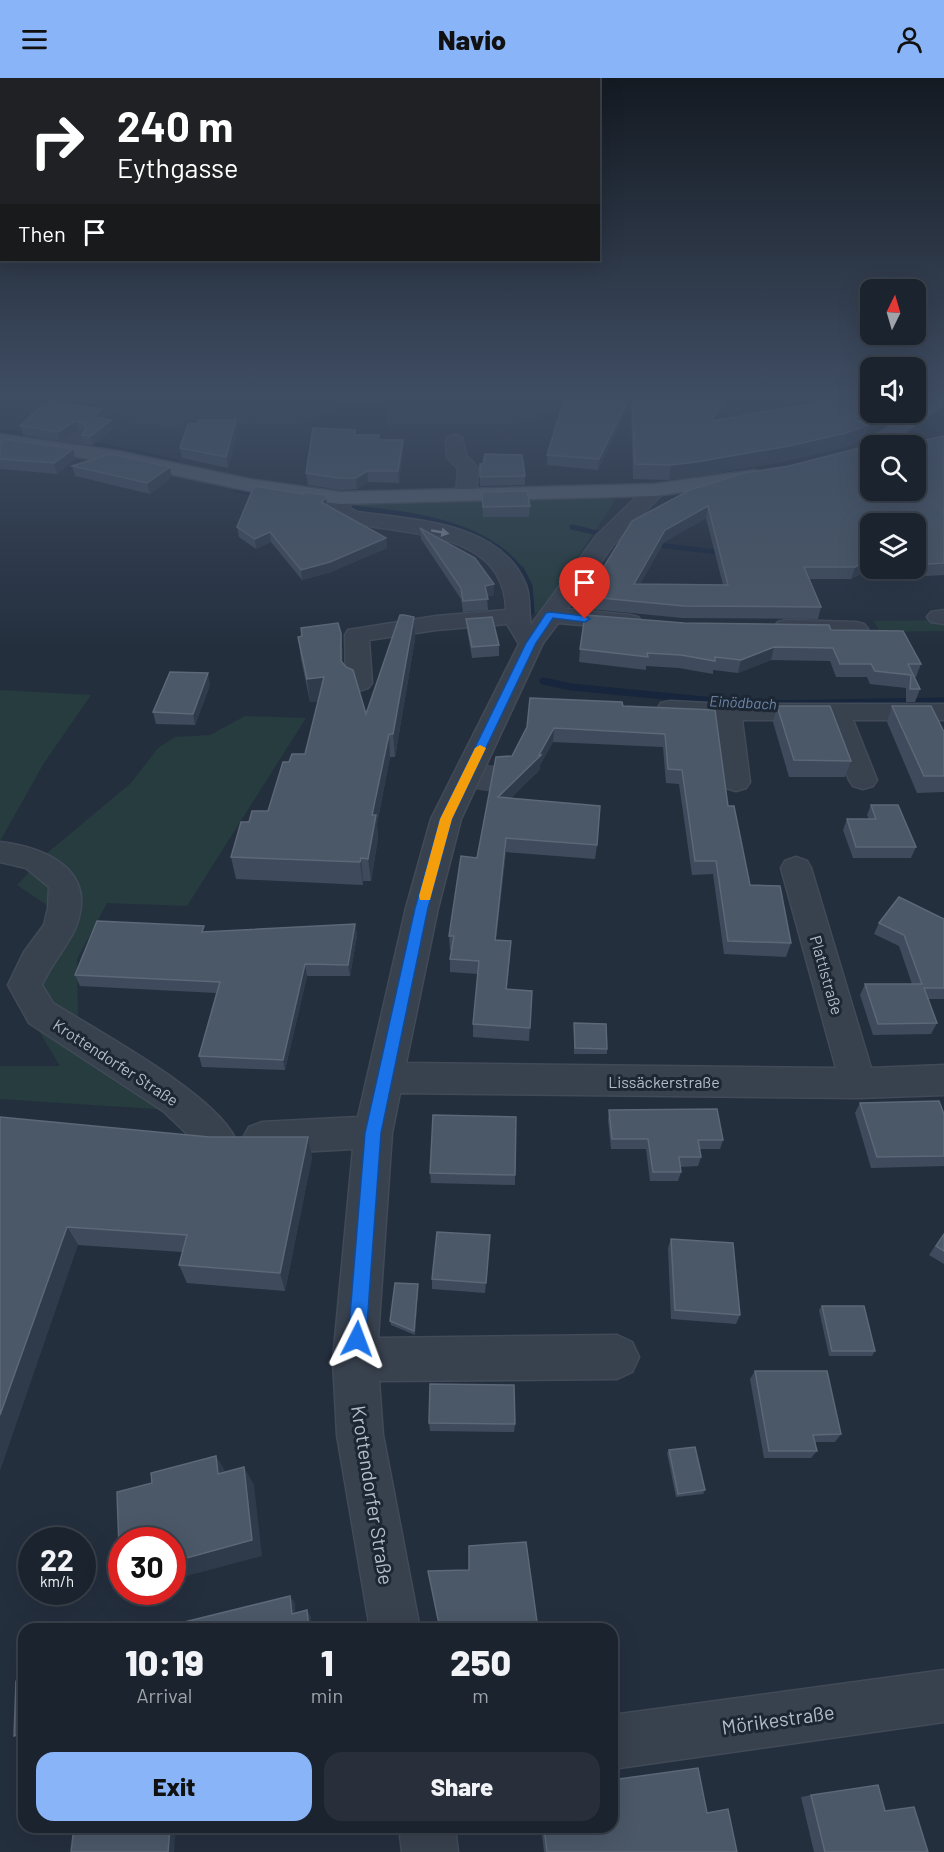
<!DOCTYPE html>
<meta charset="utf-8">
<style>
:root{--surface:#1b232e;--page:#282f3a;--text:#f1f3f6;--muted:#a0a4aa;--line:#39404a;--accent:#8ab4f8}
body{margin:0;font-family:Barlow,sans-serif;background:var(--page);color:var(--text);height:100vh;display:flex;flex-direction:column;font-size:22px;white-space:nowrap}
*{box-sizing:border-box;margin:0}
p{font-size:20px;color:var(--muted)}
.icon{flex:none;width:33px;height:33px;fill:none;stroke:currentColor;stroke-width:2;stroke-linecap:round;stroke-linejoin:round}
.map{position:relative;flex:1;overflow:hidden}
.side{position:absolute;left:18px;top:1545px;width:600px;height:210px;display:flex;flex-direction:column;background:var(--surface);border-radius:18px;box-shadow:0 6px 24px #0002,0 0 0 2px var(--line)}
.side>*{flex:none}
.hud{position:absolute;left:0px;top:0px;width:600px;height:183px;box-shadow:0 6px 24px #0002,0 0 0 2px var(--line);background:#202124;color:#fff;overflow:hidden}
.needle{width:39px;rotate:5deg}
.fabs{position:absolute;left:860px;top:201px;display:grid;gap:12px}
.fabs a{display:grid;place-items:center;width:66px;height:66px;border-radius:12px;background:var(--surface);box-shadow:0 6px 24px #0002,0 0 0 2px var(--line);font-size:30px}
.speed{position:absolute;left:18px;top:1449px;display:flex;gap:12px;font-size:30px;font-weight:700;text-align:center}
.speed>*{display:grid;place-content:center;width:78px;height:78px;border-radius:50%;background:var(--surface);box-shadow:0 6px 24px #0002,0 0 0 2px var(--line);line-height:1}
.speed small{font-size:15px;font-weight:400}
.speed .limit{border:9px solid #d22;background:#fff;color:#111}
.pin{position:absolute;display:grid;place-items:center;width:51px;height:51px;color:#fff;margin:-62px -26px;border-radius:50% 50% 50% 0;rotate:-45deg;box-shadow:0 0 6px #0007}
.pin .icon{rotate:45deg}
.me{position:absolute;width:66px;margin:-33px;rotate:3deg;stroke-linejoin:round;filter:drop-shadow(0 0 4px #0008)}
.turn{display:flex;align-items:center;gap:21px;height:126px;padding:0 18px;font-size:27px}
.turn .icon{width:78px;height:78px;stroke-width:2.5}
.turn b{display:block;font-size:42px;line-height:51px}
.then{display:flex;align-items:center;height:57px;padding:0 18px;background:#0003;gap:12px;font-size:22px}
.eta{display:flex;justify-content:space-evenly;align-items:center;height:102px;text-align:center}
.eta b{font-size:36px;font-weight:800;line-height:42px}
.cta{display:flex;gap:12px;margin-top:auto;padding:12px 18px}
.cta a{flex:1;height:69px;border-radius:18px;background:var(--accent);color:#111;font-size:24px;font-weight:800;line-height:69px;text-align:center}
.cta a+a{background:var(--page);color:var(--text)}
header{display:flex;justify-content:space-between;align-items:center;height:78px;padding:0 18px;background:var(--accent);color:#111;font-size:27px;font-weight:800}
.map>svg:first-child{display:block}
</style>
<header><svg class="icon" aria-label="menu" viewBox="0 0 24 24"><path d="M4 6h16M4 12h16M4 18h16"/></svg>Navio<svg class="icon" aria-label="person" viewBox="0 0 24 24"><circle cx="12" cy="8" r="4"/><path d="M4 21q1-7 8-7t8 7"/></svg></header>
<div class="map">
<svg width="944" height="1774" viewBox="0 0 944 1774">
<rect width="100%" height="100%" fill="#242f3e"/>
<g fill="#263c3f">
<polygon points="48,319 558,319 535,345 385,350 390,325 340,326 298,348 175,351 126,346 130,342 99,324 64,324"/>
<polygon points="635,319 796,319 796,330 729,343 727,333 633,326"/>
<polygon points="608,419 615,423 540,535 524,535 502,477 352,434 350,426"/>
<polygon points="944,542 944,553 880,554 874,543"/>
<polygon points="0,612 91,617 44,685 0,763"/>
<polygon points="245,638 306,640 187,828 107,825 77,881 78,939 216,1035 0,1021 0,988 60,988 13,910 51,830 17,807 46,776 131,705 158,670 175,659 210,657"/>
</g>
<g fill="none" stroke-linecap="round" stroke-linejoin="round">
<g stroke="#17263c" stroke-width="5">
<polyline points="0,353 33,358"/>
<polyline points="94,366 177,384"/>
<polyline points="237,412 261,417"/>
<path d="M316 426C381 434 480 435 522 493"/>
<polyline points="572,449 610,458"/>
<polyline points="650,466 726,475"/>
</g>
<g stroke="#17263c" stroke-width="7">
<polyline points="521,492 529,508 531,533"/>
<polyline points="543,603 571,609 746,626"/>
<polyline points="760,626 944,623"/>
</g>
<path stroke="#3a4453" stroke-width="26" stroke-dasharray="26 13" stroke-linecap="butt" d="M468 697C495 701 510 706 530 683"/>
<defs>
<g id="minor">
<path d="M77 354 84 356 86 360 74 375H60L57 371C63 363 68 357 77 354Z"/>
<polygon points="455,357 462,359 466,377 478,390 476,417 473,421 459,421 456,417 458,391 447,379 446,363 448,359"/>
<path d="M655 406 662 408 665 412 662 416 613 467 567 531 630 537 638 539 642 544 638 549 630 551 558 545 543 565 461 741 438 830 406 985 836 990 781 790 785 783 796 779 807 783 811 790 871 990 944 987V1017L858 1020 400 1015 392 1055 378 1260 617 1257 632 1264 639 1279 632 1294 617 1301 379 1303 383 1357 420 1551H370L337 1357 333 1282 353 1071 262 1076 249 1071 243 1060 249 1049 262 1044 358 1039 406 830 431 741 519 566 507 546 436 552 369 562 372 605 368 610 359 613 350 610 346 605 345 557 348 552 436 538 506 532C505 450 402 458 345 443 332 437 323 430 333 416H347L350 420V430L357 434C414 442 501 444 526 507 531 520 528 534 531 547L597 457 648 408Z"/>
<polygon points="944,532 944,546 931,544 927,539 931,534"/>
<polygon points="786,542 856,544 864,546 868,551 864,556 856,558 778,554 774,549 778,544"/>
<polygon points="670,623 728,626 944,626 944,642 853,642 877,702 873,708 863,711 853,708 849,702 827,642 742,642 750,704 746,710 736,713 726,710 722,704 716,641 661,637 657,631 661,625"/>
<path d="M0 764C48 770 99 793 75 851 66 870 51 887 42 907L53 925C99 954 213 1015 235 1060L229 1071 216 1076 203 1071 163 1033 29 945 8 907 24 874 44 847 48 830 49 809 26 790 0 784Z"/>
<polygon points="944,1592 944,1644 612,1691 612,1637"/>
<polygon points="399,1749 455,1749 458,1774 402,1774"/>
</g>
<g id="major">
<polygon points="931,319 944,319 944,327 886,368 870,368 870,373 865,372 862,368 865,364 910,334 915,334 915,331"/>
<polygon points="0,356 118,373 249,401 340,414 655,406 754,392 761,394 764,398 761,402 754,404 655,418 340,426 249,413 118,385 0,368"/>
</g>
</defs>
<use href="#minor" stroke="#414a57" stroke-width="3"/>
<use href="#major" stroke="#414a57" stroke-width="3"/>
<use href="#minor" fill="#38414e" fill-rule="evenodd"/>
<use href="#major" fill="#56606e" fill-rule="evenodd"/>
</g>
<g fill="#3f4b5c" fill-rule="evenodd">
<polygon points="632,319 734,319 719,342 814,325 816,319 870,319 870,334 879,334 864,345 868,347 864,362 842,370 786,383 694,399 669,402 633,401 631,333"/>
<polygon points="102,331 105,340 103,341 111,342 113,351 93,367 84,366 82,357 84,354 78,352 61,363 23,357 20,348"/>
<polygon points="627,332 598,392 547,387 547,377"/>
<polygon points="236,342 238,352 228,390 182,380 180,370 198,346"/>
<polygon points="356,357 379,357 380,362 403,362 403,374 399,405 368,404 357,411 340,412 308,407 306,395"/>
<path d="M944 358V497L909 499 904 490H915V446L871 490 851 501H809L821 529 818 541 682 540 590 531 592 508 632 443 789 388 871 367 873 366 875 359 901 367ZM706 440 723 507 640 506 664 464Z"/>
<polygon points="0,366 75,381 57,396 0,391"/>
<polygon points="480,386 525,398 525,407 480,408"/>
<polygon points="72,388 172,399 150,416 75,398"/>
<polygon points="482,414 530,428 529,439 483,439"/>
<polygon points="304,416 326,417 327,427 386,460 387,470 331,494 302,502 271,464 256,471 239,459 237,449"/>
<polygon points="420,450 494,517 487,518 488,532 463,534 461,521 421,461"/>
<polygon points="414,539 415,561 395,679 390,679 377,746 378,760 371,803 363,803 363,807 236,801 231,779 249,744 268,733 289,684 305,676 319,623 310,624 301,581 298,559 302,558 301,550 341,555 343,585 366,636"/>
<polygon points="466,541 499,567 499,578 472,580 467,552"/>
<polygon points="684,545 831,552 921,586 916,599 914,599 920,611 915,624 906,624 906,610 870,606 867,599 836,599 830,583 771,582 738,595 713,592 713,596 679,590 646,588 646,592 579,584 580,571"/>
<polygon points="210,607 195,647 156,646 153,634"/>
<polygon points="623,628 715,632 728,728 750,807 791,865 786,879 724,876 713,796 692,797 679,706 666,705 663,669 553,664 540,687 540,691 511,720 597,767 595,781 506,774 496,862 510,876 507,911 532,913 529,963 473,959 473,946 478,896 450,894 450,881 452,872 450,872 449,858 512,678 527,649"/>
<polygon points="777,628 851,683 845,699 789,699 773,644"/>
<polygon points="892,628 944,654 944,714 917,715 887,644"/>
<polygon points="871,727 916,769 911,780 853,780 843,752 847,741 869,741 867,737"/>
<polygon points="944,841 944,921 928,921 937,945 931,956 873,957 860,917 865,906 912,906 899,868 874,856 879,845"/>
<polygon points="355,846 357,857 350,898 307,898 285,992 202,989 199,978 216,915 80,908 75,897 206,854"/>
<polygon points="574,945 607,971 607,976 574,976"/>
<polygon points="860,1025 944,1036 944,1088 871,1090 855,1035"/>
<polygon points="609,1032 723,1062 720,1071 700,1071 701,1079 698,1088 680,1089 681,1094 678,1103 650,1103 646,1071 611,1071 608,1042"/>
<polygon points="0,1039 312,1079 285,1213 187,1205 179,1187 182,1174 78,1167"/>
<polygon points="430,1095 515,1097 515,1107 431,1105"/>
<polygon points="944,1155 944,1186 929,1177"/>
<polygon points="490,1157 485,1215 432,1211 432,1201"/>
<polygon points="671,1161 740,1237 736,1246 671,1241 668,1170"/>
<polygon points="418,1206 418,1211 415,1257 391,1247 390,1243"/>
<polygon points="822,1228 875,1273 872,1278 829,1278 819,1232"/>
<polygon points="755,1293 841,1356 835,1364 815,1364 817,1373 811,1380 764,1380 750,1301"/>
<polygon points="429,1345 515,1346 514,1354 430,1353"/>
<polygon points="669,1372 705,1412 703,1416 676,1419 667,1375"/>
<polygon points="811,1717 885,1733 928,1774 814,1774 801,1719"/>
<polygon points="707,1735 737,1774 544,1774 541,1749 612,1749"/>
</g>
<g fill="#2f3b4b">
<polygon points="727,319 734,319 709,358 711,343"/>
<polygon points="628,322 627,332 598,392 599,381"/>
<polygon points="870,330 870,334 879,334 856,351 868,347 864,362 842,370 786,383 694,399 669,402 671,387 854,341"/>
<polygon points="102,331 105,340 94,348 92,339"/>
<polygon points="111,342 113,351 93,367 91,358"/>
<polygon points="236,342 238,352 228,390 226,379"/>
<polygon points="75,343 78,352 61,363 58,354"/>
<polygon points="403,362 403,374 399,405 398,393"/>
<polygon points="73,371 75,381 57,396 54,385"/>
<polygon points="170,389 172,399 150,416 147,405"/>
<polygon points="367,393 368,404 357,411 356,400"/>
<polygon points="326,420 327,430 321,424"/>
<polygon points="708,428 706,440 664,464 633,518 634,506 665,452"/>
<polygon points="270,454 271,464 256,471 255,461"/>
<polygon points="386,460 387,470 331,494 302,502 301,492"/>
<polygon points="870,481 871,490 851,501 855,489"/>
<polygon points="494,506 494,517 485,518 485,508"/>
<polygon points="414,539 415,561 395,679 393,656"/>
<polygon points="341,555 343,578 344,605 341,583"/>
<polygon points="774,569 771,582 738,595 741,582"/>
<polygon points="208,595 210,607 195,647 193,636"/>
<polygon points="324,599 327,622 310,624 307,601"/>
<polygon points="554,650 553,664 540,687 540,691 498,733 498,719 539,677"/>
<polygon points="389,656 390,679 377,746 378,760 371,803 368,781 372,737"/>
<polygon points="506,760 506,774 494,875 495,862"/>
<polygon points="361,780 363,803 363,807 360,784"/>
<polygon points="355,846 357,857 350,898 348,887"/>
<polygon points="305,886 307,898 285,992 283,982"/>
<polygon points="308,1059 312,1079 285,1213 280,1195"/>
<polygon points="67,1149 78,1167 0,1393 0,1337"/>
<polygon points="418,1206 418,1211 415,1257 414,1253"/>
<polygon points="216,1378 227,1396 218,1396"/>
<polygon points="244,1389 254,1407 262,1478 172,1502 172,1484"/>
<polygon points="290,1518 295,1525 296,1543 292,1536"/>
<polygon points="307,1532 311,1539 312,1551 309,1551"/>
<polygon points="24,1655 24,1661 14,1658"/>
<polygon points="170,1749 176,1749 174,1774 168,1774"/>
</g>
<g fill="#4b5868" stroke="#5c6777" stroke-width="1.5" fill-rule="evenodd">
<polygon points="565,319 623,319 628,322 599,381 547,377"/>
<polygon points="632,319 727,319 711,343 816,325 816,319 870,319 870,330 854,341 868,347 846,355 789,368 696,384 671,387 635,386"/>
<polygon points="51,323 102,331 92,339 111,342 91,358 82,357 86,350 82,345 75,343 58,354 20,348 43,326"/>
<polygon points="199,342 236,342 226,379 180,370 188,346 198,346"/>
<polygon points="313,350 355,352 355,357 379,357 379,362 403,362 398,393 367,393 356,400 339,400 306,395"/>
<path d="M944 358V485L915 487V446H870V481L855 489H804L821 529 684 528 591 519 597 509 592 508 632 443 690 412 744 395 789 388 871 367 875 365V359H884L901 367ZM870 368H915V412H870ZM708 428 728 507 634 506 665 452Z"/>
<polygon points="5,361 73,371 54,385 0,381 0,366"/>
<polygon points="110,376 170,389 147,405 72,388"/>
<polygon points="485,376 522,377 525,398 480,399 480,386 483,386"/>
<polygon points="254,408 304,416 304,414 326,417 326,420 321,424 386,460 330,484 301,492 270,454 255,461 237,449"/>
<polygon points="527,413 530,428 483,429 482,414"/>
<polygon points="420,450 475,480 494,506 485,508 488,521 463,523 461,510"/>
<polygon points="400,537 404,537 414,539 393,656 389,656 372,737 376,737 368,781 361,780 360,784 231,779 241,744 249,744 252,733 268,733 283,684 289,684 292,676 305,676 324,599 307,601 298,559 302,558 301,550 338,545 341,555 341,583 346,589 353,592 366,636"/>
<polygon points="585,537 684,545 829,547 831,552 903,553 921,586 908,586 920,611 910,611 911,597 875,593 871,586 840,586 833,570 774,569 741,582 715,579 715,583 681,577 647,575 648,579 580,571"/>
<polygon points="492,539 499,567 472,569 466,541"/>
<polygon points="170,594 208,595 193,636 153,634"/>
<polygon points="530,620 622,624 623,628 715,632 728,728 734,728 750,807 780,808 791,865 728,863 716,783 695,783 682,692 668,691 665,656 554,650 539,677 541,677 498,719 600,728 597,767 506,760 495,862 511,863 506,911 532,913 530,950 473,946 479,883 450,881 454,858 449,858 461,778 477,780 496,679 512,678 527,649"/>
<polygon points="777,628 830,628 851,683 794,682"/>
<polygon points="892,628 931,628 944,654 944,698 924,698"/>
<polygon points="871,727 898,727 916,769 856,769 847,741 876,741"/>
<polygon points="899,819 944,841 944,910 924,910 937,945 878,946 865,906 922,906 904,857 879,845"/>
<polygon points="97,843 204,848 202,854 355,846 348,887 305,886 283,982 199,978 220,904 75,897"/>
<polygon points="574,945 606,946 607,971 575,970"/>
<polygon points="939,1023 944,1036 944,1078 877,1079 860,1025"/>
<polygon points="717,1031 723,1062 698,1062 701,1079 679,1079 681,1094 653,1094 648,1061 612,1061 609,1032"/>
<polygon points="433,1037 516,1039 515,1097 430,1095"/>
<polygon points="0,1039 209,1059 308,1059 280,1195 179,1187 187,1157 67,1149 0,1337"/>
<polygon points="437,1154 490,1157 486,1205 432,1201"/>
<polygon points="944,1156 944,1173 936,1168"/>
<polygon points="671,1161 733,1165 740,1237 675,1232"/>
<polygon points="395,1205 418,1206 414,1253 390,1243"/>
<polygon points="822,1228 864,1228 875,1273 832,1273"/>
<polygon points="755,1293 827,1293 841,1356 813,1357 817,1373 769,1373"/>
<polygon points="430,1306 514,1307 515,1346 429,1345"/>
<polygon points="695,1369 705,1412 678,1416 669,1372"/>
<polygon points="216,1378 218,1396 244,1389 252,1462 172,1484 172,1462 122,1462 122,1497 120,1498 117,1414 152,1405 151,1395"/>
<polygon points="526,1464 538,1551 440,1551 428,1493 469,1492 469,1468"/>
<polygon points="290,1518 292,1536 307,1532 309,1551 156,1551"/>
<polygon points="24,1601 24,1655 14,1658 16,1603"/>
<polygon points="698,1690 707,1735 728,1731 737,1774 547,1774 544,1749 612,1749 612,1702"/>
<polygon points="878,1707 885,1733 914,1729 928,1774 825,1774 811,1717"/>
<polygon points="74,1749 170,1749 168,1774 71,1774"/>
</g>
<defs><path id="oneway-solid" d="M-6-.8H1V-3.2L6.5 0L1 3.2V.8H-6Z" transform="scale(1.5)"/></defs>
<use fill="#7c8592" href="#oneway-solid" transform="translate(440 454) rotate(10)"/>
<linearGradient id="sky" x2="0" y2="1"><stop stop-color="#141a22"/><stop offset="0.56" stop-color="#3f4d63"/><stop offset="1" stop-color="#3f4d63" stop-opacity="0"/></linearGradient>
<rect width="944" height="568" fill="url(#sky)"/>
<polygon fill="#1a73e8" stroke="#114b97" stroke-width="1.5" points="550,534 585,538 590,541 585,544 553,540 536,565 452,741 428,830 381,1055 366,1261 363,1267 357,1270 350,1267 348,1261 365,1055 415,830 440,741 526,565 546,535"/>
<polygon fill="#f59e0b" points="480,667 486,670 452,741 431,818 430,822 420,822 419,818 440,741 475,670"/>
<g text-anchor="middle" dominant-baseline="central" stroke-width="6" stroke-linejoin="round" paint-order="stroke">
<g font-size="15" font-style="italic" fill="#6d86a8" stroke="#1d2633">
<text transform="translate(743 624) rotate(3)">Einödbach</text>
</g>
<g font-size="16" fill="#b4bcc9" stroke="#1d2633">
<text transform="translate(827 897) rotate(74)">Plattlstraße</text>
<text transform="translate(116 984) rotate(33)">Krottendorfer Straße</text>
<text x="664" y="1003">Lissäckerstraße</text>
</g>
<g font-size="20" fill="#b4bcc9" stroke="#1d2633">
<text transform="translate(373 1417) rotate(81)">Krottendorfer Straße</text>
<text transform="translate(778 1641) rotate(-8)">Mörikestraße</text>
</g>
</g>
</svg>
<div class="fabs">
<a><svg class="needle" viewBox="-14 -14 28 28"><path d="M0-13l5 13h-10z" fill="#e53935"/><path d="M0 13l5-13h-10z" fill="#a0a4aa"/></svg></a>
<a><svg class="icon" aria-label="sound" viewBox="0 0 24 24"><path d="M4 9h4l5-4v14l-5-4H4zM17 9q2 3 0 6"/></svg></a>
<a><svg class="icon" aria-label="search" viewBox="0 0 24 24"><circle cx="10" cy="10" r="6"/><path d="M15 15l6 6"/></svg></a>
<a><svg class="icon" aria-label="layers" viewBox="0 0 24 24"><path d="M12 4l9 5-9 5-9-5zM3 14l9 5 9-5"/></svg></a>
</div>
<div class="speed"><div>22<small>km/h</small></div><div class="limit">30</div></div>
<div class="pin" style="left:585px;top:541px;background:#d93025"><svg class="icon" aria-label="arrive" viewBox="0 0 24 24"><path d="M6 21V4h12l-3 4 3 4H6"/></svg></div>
<svg class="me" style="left:357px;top:1261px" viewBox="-20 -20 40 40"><path d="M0-17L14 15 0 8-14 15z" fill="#1a73e8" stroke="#fff" stroke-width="4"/></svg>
<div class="hud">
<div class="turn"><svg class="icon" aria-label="right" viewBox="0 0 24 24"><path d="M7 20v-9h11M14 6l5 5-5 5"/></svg><div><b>240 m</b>Eythgasse</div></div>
<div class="then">Then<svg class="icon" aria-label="arrive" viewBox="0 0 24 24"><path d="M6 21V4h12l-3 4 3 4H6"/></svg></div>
</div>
<section class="side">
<div class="eta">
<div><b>10:19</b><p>Arrival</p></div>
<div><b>1</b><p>min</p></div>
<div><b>250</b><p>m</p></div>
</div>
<div class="cta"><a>Exit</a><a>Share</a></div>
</section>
</div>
